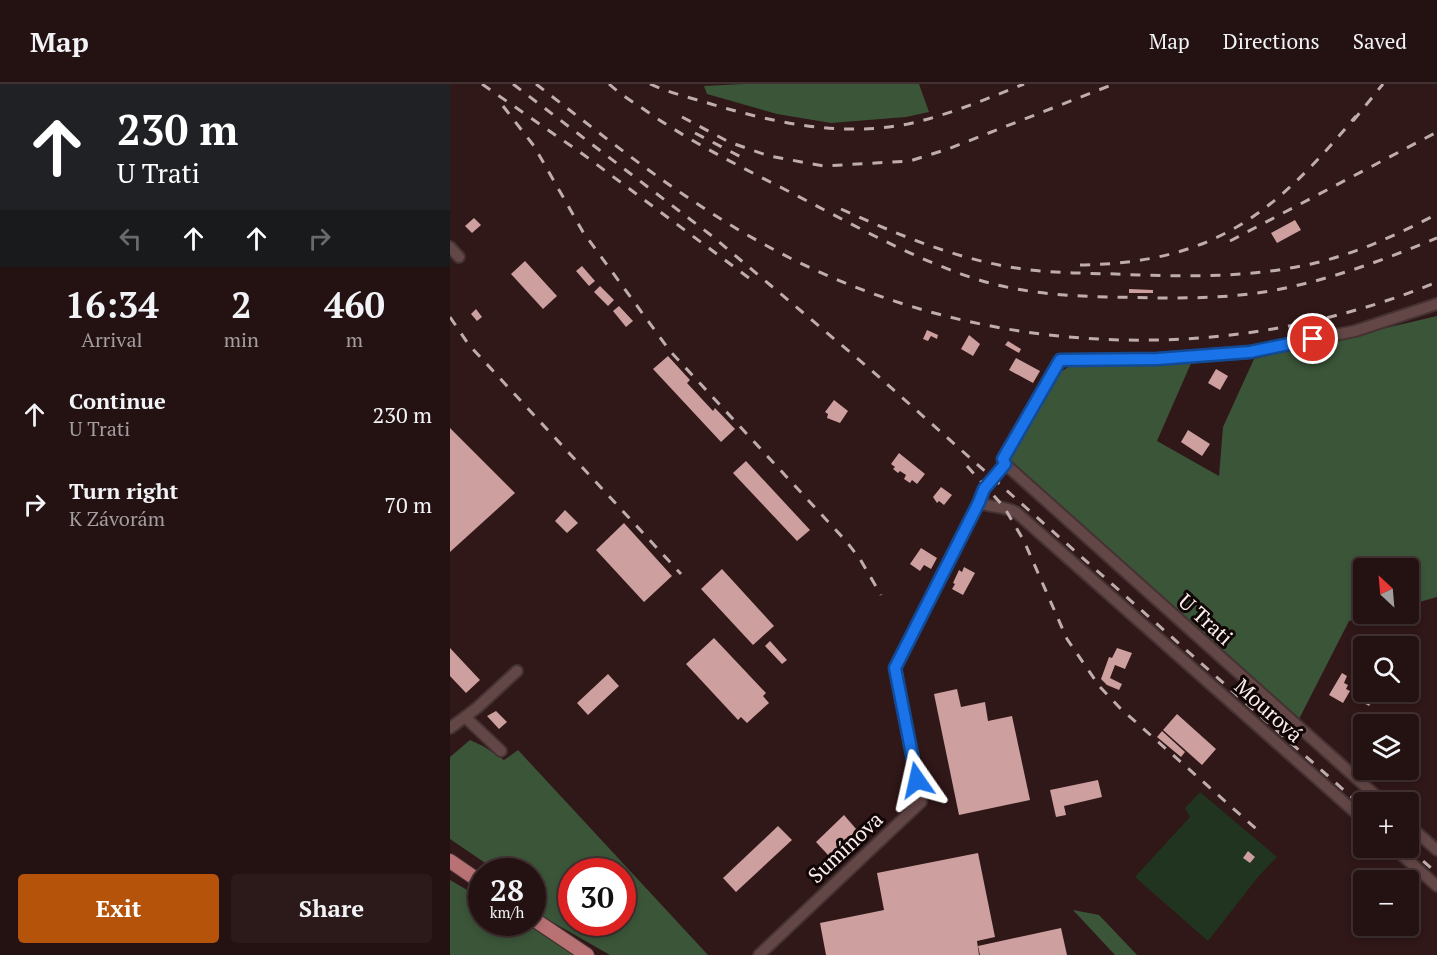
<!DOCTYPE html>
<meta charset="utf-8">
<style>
:root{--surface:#241112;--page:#2c1a1b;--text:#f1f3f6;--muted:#a39d9f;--line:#413132;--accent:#b45309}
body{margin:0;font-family:"PT Serif",serif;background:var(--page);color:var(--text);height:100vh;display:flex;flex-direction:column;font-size:22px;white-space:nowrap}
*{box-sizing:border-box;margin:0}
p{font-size:20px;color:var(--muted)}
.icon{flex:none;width:33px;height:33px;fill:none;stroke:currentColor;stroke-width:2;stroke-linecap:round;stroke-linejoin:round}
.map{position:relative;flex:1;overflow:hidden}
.sheet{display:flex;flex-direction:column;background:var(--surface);width:450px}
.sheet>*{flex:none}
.hud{background:#202124;color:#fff;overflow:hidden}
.needle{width:39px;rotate:334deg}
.fabs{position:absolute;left:903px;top:474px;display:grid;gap:12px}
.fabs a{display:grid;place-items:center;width:66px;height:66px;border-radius:6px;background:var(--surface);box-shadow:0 3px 9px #0003,0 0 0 2px var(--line);font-size:30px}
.speed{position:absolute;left:18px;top:774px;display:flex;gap:12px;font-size:30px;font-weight:700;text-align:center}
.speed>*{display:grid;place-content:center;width:78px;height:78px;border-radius:50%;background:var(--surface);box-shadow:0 3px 9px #0003,0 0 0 2px var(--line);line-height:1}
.speed small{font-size:15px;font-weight:400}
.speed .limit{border:9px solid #d22;background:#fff;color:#111}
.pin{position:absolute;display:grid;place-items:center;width:51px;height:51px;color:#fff;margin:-26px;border:3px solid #fff;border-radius:50%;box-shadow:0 2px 6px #0007}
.me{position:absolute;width:66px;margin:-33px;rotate:349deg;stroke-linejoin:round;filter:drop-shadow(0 0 4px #0008)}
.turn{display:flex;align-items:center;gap:21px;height:126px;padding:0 18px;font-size:27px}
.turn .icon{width:78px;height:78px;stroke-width:2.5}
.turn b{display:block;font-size:42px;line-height:51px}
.lanes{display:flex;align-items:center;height:57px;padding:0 18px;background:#0003;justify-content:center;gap:30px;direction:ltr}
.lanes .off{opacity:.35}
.eta{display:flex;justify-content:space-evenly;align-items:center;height:102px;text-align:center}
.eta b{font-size:36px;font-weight:600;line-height:42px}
.primary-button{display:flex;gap:12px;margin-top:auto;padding:12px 18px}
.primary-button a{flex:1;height:69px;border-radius:6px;background:var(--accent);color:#fff;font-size:24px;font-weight:600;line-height:69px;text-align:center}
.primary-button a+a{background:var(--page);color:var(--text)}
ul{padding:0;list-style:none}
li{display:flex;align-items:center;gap:18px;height:90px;padding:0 18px}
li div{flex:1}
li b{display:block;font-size:22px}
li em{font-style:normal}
header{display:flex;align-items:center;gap:36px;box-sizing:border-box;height:84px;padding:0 30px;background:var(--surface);border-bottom:2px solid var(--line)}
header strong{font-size:28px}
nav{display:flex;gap:33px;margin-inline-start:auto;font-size:21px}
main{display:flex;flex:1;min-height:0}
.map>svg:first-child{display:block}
</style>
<header>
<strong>Map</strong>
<nav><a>Map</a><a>Directions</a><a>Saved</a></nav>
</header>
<main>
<section class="sheet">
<div class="hud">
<div class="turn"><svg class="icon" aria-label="ahead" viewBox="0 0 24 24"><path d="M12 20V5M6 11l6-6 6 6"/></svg><div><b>230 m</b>U Trati</div></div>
<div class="lanes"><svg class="icon off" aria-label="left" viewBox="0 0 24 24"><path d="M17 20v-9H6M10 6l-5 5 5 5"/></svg><svg class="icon" aria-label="ahead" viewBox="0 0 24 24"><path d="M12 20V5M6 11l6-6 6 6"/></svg><svg class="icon" aria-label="ahead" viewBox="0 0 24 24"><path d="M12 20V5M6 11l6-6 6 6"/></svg><svg class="icon off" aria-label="right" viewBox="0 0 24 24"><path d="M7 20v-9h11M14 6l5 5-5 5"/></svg></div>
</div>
<div class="eta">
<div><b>16:34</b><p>Arrival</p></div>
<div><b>2</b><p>min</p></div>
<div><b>460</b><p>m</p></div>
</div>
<ul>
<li><svg class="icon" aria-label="ahead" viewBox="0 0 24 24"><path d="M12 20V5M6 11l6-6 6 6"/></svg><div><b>Continue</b><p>U Trati</p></div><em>230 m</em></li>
<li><svg class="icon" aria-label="right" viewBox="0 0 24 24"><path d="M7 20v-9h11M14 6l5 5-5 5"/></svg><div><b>Turn right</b><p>K Závorám</p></div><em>70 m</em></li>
</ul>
<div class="primary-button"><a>Exit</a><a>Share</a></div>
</section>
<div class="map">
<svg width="987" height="871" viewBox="0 0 987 871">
<rect width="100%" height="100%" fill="#301718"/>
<polygon fill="#21341f" points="750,708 827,773 808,793 758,857 685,793 740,733 735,724"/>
<g fill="#3b5539" fill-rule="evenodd">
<polygon points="294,0 469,0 479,28 456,33 381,39 327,30 257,10 254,2"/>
<polygon points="987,232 987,513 959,521 958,484 914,484 914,530 926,530 899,537 848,637 560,376 612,287 620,282 742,277 707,357 769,392 773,343 804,275"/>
<path d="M20 656 33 662 54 676 68 666 258 871H160L90 831 83 823 82 788 47 787 0 755V673ZM122 788H172V838H122Z"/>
<polygon points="0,796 31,814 32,838 75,839 123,871 0,871"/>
<polygon points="623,826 649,831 687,871 665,871"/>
</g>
<g fill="#cd9f9f">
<polygon points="24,134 31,141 22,149 15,142"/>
<polygon points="845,136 851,146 827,159 821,149"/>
<polygon points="75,177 107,212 93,225 61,190"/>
<polygon points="132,182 145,197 139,202 126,187"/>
<polygon points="150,202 164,216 158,222 144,208"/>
<polygon points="679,205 703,206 703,209 679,209"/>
<polygon points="169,222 183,237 176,243 163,227"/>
<polygon points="26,225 32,233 27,237 21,230"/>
<polygon points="477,246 488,251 487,255 481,252 478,257 473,255"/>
<polygon points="519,251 530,260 523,272 511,265"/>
<polygon points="558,257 571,265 569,269 555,261"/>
<polygon points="218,272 240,296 237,299 263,327 265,324 285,345 271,358 203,285"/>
<polygon points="566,274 590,287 583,299 559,286"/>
<polygon points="766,285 778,292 770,306 758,299"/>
<polygon points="384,316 398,327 390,339 377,334 378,330 375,328"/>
<polygon points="0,344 65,409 0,468"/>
<polygon points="738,346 760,360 752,372 731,358"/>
<polygon points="449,369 475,390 467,400 462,396 460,399 454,395 456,391 450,387 448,389 443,385 445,383 441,380"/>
<polygon points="296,377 360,446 347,457 283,389"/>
<polygon points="491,403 502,411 494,421 489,417 487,419 483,413"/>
<polygon points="115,426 128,439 117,449 105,437"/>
<polygon points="174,439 222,492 194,518 146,466"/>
<polygon points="471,464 487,474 481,485 474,481 470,487 460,480"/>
<polygon points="514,483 525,489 513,511 502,505 505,500 503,499 509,486 512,488"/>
<polygon points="272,485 324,542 303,561 251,505"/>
<polygon points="264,554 316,609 313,612 319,619 297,639 291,633 288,636 236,580"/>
<polygon points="320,557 337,576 332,580 315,562"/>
<polygon points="0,564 30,596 16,609 0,592"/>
<polygon points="667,564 682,569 675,585 665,581 660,594 672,600 669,606 657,601 651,595 659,573 662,574"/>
<polygon points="892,589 897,592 894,599 898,601 896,605 900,607 893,619 879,611"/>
<polygon points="158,590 169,602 138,631 127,619"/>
<polygon points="961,596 965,599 957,612 950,608 958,608 958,598"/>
<polygon points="507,605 511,623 535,618 538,637 562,632 580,716 509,731 484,610"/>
<polygon points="913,608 923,608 927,610 919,622 908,616"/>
<polygon points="46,627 57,638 49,645 37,632"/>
<polygon points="727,630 766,665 752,681 713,646"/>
<polygon points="712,647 735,668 731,673 707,653"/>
<polygon points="648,696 652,713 614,722 616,731 606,733 600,706"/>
<polygon points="394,731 407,746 379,772 366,758"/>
<polygon points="328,742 342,756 286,808 273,794"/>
<polygon points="798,767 805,773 800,779 793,774"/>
<polygon points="528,769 545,853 527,857 529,871 376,871 370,839 434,826 427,789"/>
<polygon points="611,844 617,871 530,871 528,862"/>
</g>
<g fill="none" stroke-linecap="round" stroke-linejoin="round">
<defs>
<g id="minor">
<polyline points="0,163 9,173"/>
<polyline points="555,380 933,718"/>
<path d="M529 418C541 425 555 421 567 429L914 736"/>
<polyline points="0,644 15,633"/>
<polyline points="51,667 15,633 28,623 67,587"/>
<polyline points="958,741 987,766"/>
<polyline points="944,764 987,802"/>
<polyline points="309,871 471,718 445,584 529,418 534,405 555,380 553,375 610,276 707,275 800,268 905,247 987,220"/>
</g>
<g id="major">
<polyline points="0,777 32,799"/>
<polyline points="82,834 137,871"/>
</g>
</defs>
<use href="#minor" stroke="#453233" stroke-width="14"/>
<use href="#major" stroke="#453233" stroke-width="16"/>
<use href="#minor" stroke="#634646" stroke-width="10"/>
<use href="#major" stroke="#b97274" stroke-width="14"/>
<g stroke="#bfadad" stroke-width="3" stroke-dasharray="10 10" stroke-linecap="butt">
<polyline points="32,0 134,71 299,194"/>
<polyline points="63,0 262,152 420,285 914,724"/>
<path d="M86 0C161 58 235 118 319 163 523 274 773 286 987 198"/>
<path d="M159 0C169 9 181 17 192 24 237 56 285 80 334 105 397 137 458 173 526 195 570 209 615 212 661 213 712 214 763 216 814 208 875 198 931 177 987 154"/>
<path d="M200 0C220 9 241 14 261 20 325 39 391 53 458 40 499 31 536 15 574 0"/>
<polyline points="53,22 84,62 133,148 220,267 396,457 410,475 431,511"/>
<polyline points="232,33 279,58 319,72 374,82 460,77 498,65 664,0"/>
<polyline points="903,37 933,0"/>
<polyline points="245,49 293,74"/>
<path d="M391 125C442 148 494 170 549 181 587 189 627 189 666 190 731 193 798 194 861 180 905 170 947 151 987 130"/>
<polyline points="780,157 987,48"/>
<path d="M630 181C764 179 824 130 906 32"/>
<polyline points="0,233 19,261 33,276 231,490"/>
<polyline points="517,382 554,423 574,457 617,555 650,603 670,624 812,750"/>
<polyline points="958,764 987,789"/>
</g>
</g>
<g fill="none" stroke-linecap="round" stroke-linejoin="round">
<defs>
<polyline id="route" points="467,696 445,584 529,418 534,405 555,380 553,375 610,276 707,275 800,268 863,255"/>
</defs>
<use href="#route" stroke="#114b97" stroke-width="15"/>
<use href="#route" stroke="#1a73e8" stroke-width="10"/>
</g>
<g text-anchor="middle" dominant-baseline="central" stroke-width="6" stroke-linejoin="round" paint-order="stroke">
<g font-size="21" fill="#feefef" stroke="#100606">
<text transform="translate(756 535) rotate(42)">U Trati</text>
<text transform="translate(819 626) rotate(42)">Mourová</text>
<text transform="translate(395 763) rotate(-43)">Sumínova</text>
</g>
</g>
</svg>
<div class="fabs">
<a><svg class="needle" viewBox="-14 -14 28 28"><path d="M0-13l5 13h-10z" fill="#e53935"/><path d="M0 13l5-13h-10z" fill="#a39d9f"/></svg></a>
<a><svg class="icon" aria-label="search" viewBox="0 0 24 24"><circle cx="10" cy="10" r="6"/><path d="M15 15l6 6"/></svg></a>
<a><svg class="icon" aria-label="layers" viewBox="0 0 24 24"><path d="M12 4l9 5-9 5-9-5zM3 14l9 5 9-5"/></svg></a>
<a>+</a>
<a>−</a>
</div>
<div class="speed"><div>28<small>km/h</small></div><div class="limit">30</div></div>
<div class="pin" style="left:863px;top:255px;background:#d93025"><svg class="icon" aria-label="arrive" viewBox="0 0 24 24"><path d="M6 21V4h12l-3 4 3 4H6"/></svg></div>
<svg class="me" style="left:467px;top:696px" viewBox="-20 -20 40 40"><path d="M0-17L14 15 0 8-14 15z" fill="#1a73e8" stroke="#fff" stroke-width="4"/></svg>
</div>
</main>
